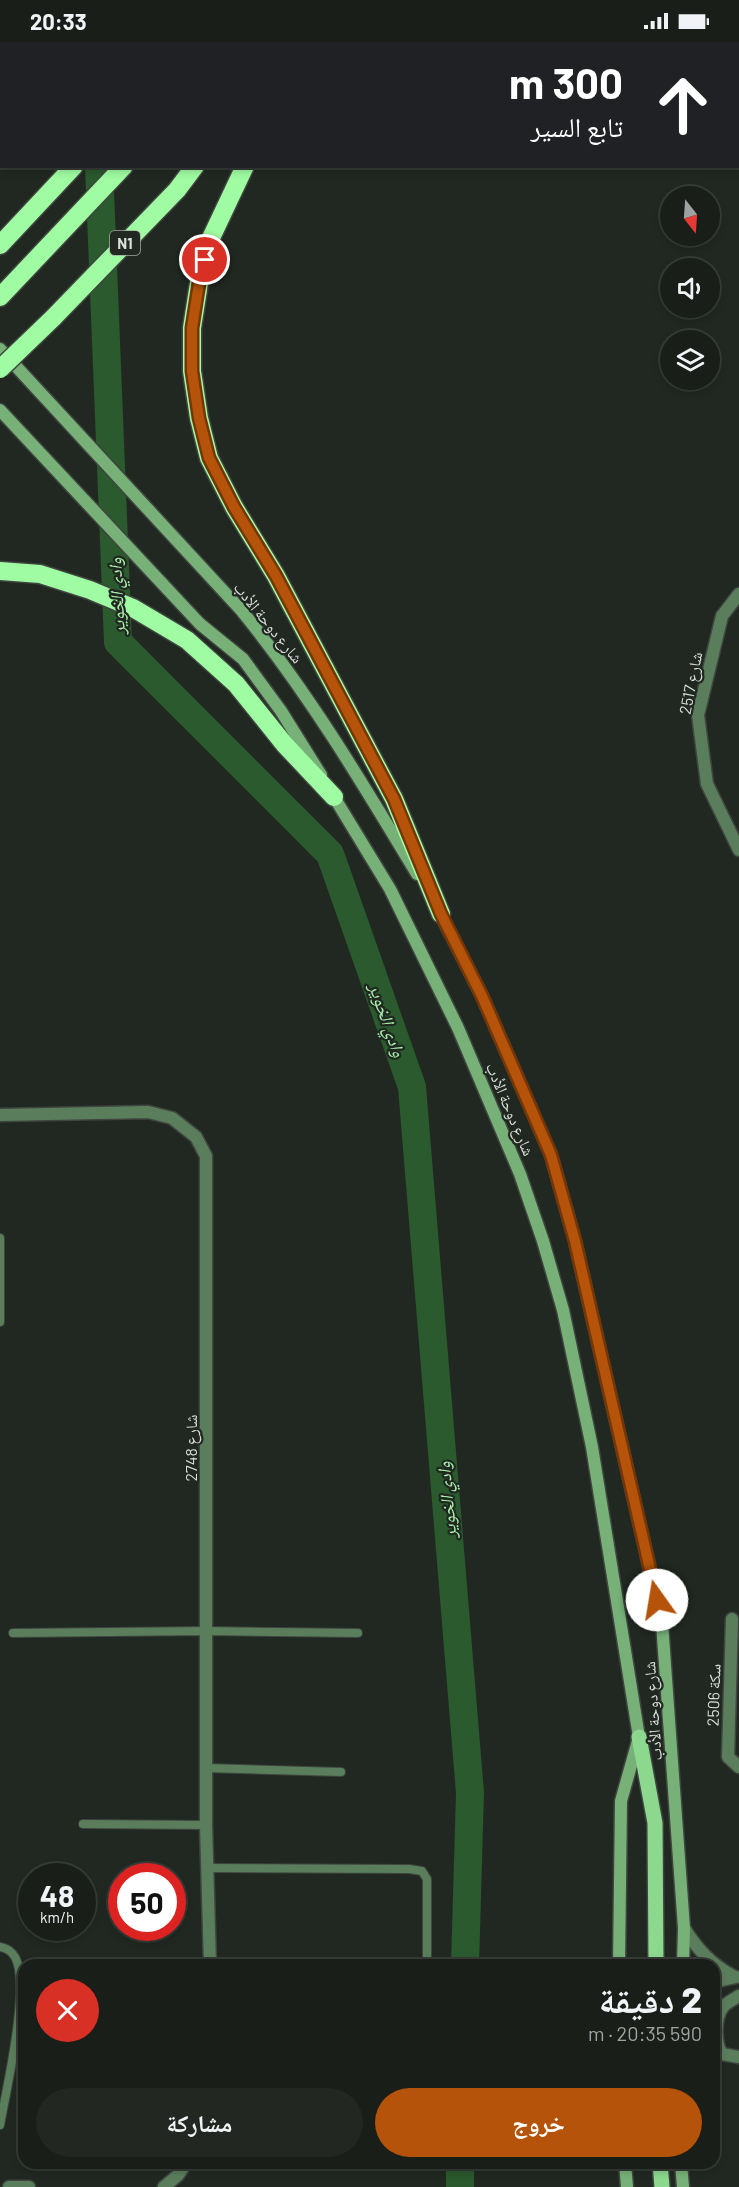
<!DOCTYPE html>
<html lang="ar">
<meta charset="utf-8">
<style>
:root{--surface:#191e19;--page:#222722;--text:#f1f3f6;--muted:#9fa2a2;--line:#373c38;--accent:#b45309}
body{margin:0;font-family:Barlow,"Noto Naskh Arabic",sans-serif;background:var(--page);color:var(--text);direction:rtl;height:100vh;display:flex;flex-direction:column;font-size:22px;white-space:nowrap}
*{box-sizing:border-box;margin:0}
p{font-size:20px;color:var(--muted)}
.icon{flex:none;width:33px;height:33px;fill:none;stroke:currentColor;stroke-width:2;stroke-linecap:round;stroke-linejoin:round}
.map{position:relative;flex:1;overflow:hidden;direction:ltr}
.drawer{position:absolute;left:18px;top:1917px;width:702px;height:210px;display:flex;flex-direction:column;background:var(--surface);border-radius:18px;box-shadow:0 3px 9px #0003,0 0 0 2px var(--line);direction:rtl}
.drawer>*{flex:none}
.top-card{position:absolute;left:0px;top:0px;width:740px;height:126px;box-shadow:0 3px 9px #0003,0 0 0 2px var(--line);direction:rtl;background:#202124;color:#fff;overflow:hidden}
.needle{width:39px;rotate:163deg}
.tools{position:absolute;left:660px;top:144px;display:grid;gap:12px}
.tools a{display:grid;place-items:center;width:60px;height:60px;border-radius:50%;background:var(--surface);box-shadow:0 3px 9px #0003,0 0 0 2px var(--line);font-size:30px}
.speed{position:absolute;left:18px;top:1821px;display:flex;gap:12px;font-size:30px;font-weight:700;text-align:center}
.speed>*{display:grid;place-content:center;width:78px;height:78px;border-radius:50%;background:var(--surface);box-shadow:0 3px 9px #0003,0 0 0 2px var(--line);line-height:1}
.speed small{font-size:15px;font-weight:400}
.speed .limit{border:9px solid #d22;background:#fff;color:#111}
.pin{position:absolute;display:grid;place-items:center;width:51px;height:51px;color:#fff;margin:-26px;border:3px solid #fff;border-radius:50%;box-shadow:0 2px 6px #0007}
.me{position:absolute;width:66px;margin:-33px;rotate:347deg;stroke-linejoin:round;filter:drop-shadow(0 0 4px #0008)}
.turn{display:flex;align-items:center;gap:21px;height:126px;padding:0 18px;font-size:27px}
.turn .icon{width:78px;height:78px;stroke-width:2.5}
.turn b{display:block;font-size:42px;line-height:51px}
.round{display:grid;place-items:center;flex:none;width:63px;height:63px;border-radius:32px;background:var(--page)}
.summary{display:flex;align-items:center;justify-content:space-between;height:102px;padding:0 18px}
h1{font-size:36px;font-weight:800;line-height:45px}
.primary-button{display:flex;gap:12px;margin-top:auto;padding:12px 18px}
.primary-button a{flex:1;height:69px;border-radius:36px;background:var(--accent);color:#fff;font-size:24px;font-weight:800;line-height:69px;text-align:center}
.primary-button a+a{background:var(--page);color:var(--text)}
.status{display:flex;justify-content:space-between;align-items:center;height:42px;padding:0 30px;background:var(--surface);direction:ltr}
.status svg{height:16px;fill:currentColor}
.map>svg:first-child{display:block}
</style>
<div class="status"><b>20:33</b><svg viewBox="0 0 49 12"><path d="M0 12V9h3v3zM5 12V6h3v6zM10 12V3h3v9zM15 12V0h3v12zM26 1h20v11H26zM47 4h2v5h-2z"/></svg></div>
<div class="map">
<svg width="739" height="2145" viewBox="0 0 739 2145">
<rect width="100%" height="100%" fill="#212821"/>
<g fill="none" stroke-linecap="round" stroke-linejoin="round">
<g stroke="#2a5a2d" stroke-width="28">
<polyline points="94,0 94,2"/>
<polyline points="99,124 118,600 330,812 412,1045 470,1751 465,1923"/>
<polyline points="460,2145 460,2121"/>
</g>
<defs>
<g id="service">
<polyline points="0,1196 0,1280"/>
<polyline points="13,1591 206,1589 358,1591"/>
<polyline points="206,1726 341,1730"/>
<polyline points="83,1782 206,1783"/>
<polyline points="208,1826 409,1827 422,1829 427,1837 427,1920 425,1923"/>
<path d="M0 1905C6 1906 12 1910 15 1915 31 1943 6 2049 0 2083"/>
</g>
<g id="minor">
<polyline points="739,552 722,574 698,673 707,742 739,808"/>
<polyline points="0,1073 148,1070 172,1076 196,1095 206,1114 206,1783 210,1923"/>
<polyline points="732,1577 728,1715 739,1725"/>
<path d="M739 1954C734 1957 726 1961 723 1965 714 1976 715 2002 722 2012L739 2015"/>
<polyline points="9,2145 29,2145"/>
<polyline points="164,2145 178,2133 186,2121"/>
</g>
<g id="tertiary">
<path d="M684 1886C697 1907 711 1922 733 1934"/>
<polyline points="714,1940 736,1935"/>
</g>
<g id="secondary">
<path d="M0 307 241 568C308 650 363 742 417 832"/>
<polyline points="0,368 200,582 243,617 281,669 321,733"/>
<polyline points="331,750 390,847 458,986 520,1132 543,1199 563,1268 592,1405 639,1695 621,1759 619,1923"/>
<polyline points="437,865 482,954 551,1113 575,1199 662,1581 684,1886 683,1923"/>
<polyline points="625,2121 627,2145"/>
<polyline points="681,2121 683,2145"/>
</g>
<g id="primary">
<polyline points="639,1695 655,1781 656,1923"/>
<polyline points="660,2121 662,2145"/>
</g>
<g id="motorway">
<polyline points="133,2 135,0"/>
<polyline points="183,2 184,0"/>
<polyline points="232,2 234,0"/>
<polyline points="293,2 294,0"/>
<polyline points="339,2 340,0"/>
<polyline points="0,52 2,51"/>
<polyline points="245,124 211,196 199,241 192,286 192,329 199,376 209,416 234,465 276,534 394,757 441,872"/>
<polyline points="0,203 74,124"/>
<polyline points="0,255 124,124"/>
<polyline points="53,276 177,148 195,124"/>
<polyline points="0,529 40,532 90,548 133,566 187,598 236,642 285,703 334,755"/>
</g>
</defs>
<use href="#service" stroke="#3f453f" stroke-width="10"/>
<use href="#minor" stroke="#3f453f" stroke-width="15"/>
<use href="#tertiary" stroke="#3f453f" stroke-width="15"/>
<use href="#secondary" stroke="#3f453f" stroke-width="15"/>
<use href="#primary" stroke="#3f453f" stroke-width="18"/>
<use href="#motorway" stroke="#3f453f" stroke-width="21"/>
<use href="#service" stroke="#5a7e5b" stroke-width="8"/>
<use href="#minor" stroke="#5a7e5b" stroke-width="12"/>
<use href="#tertiary" stroke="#5a7e5b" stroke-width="12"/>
<use href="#secondary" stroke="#77b178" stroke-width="12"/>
<use href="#primary" stroke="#8cd88e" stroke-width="15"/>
<use href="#motorway" stroke="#9ffca2" stroke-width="18"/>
<defs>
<polyline id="motorway-bridge" points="0,327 53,276"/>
</defs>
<use href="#motorway-bridge" stroke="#3f453f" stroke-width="21" stroke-linecap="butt"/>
<use href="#motorway-bridge" stroke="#9ffca2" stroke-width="18"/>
</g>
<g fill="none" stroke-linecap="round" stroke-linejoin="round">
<defs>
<polyline id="route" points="205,218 199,241 192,286 192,329 199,376 209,416 234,465 276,534 394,757 441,872 482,954 551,1113 575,1199 657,1558"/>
</defs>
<use href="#route" stroke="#753606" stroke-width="15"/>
<use href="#route" stroke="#b45309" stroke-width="10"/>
</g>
<g text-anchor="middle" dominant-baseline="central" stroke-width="4.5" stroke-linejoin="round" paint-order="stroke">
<rect fill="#212821" stroke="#a2a8a2" stroke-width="1.5" x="110" y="189" width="30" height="24" rx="4.5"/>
<g font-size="15" font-weight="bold" fill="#dadfda">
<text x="125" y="201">N1</text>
</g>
<g font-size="16" fill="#dadfda" stroke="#212821">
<text transform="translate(269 580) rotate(51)">شارع دوحة الأدب</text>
<text transform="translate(690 641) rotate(-79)">2517 شارع</text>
<text transform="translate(511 1067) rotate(67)">شارع دوحة الأدب</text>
<text transform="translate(190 1406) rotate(-90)">شارع 2748</text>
<text transform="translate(713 1653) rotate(-88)">سكة 2506</text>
<text transform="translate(652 1669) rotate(-94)">شارع دوحة الأدب</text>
</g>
<g font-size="18" font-style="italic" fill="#a9f1ab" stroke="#212821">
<text transform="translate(116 554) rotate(-93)">وادي الخوير</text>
<text transform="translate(388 978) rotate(71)">وادي الخوير</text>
<text transform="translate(446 1458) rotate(-95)">وادي الخوير</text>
</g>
</g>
</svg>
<div class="tools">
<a><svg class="needle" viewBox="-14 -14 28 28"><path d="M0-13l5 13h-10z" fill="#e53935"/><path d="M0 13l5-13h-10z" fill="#9fa2a2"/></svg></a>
<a><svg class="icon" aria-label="sound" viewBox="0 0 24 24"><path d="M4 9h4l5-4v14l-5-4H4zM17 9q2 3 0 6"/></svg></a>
<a><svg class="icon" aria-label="layers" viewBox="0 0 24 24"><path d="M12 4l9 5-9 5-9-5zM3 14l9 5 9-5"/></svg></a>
</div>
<div class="speed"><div>48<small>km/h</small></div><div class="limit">50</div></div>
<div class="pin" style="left:205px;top:218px;background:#d93025"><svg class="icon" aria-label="arrive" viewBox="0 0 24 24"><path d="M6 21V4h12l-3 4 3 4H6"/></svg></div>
<svg class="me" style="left:657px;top:1558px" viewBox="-20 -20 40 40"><circle r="19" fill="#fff"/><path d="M0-13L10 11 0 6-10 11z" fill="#b45309"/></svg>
<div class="top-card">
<div class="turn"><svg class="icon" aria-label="ahead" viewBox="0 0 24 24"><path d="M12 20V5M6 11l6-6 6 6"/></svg><div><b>300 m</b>تابع السير</div></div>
</div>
<section class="drawer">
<div class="summary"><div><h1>2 دقيقة</h1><p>590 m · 20:35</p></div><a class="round" style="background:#d93025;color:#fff"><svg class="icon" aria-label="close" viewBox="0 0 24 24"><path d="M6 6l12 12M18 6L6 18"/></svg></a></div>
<div class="primary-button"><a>خروج</a><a>مشاركة</a></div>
</section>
</div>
